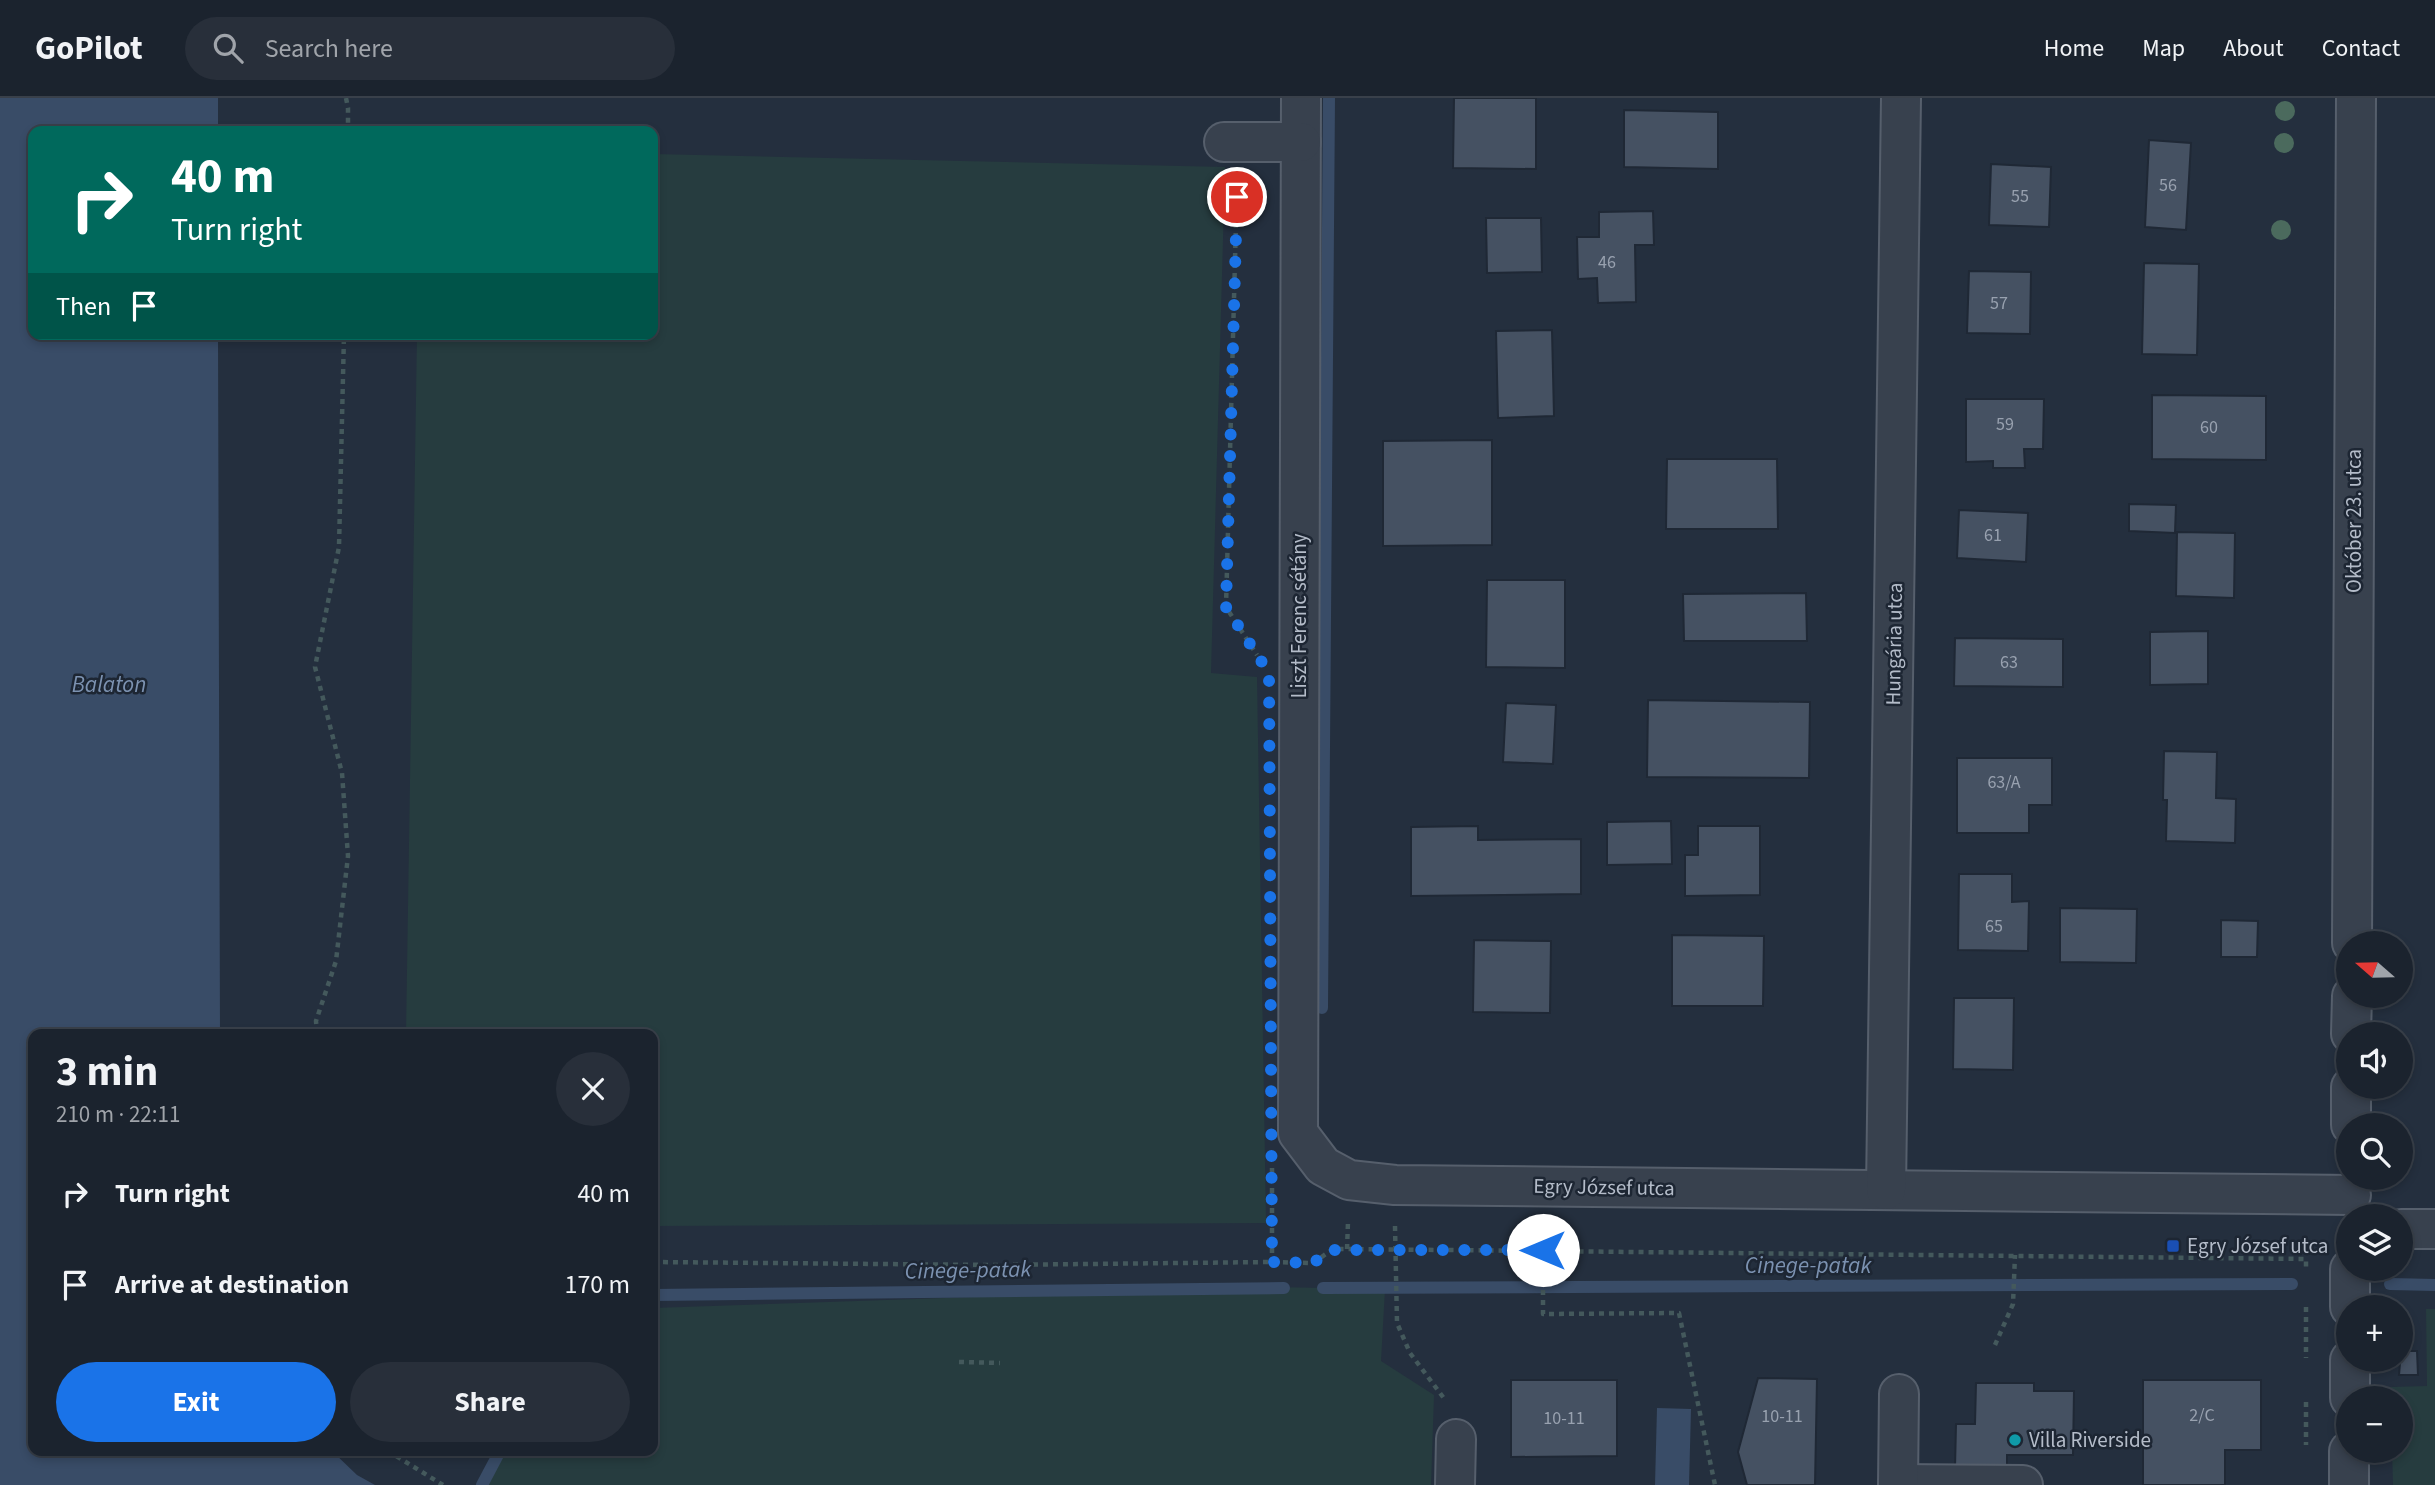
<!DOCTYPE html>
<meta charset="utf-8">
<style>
:root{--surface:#1b232e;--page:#282f3a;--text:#f1f3f6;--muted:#a0a4aa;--line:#39404a;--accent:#1a73e8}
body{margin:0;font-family:"Source Sans 3",sans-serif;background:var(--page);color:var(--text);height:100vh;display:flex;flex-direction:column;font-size:26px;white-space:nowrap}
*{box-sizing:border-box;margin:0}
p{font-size:23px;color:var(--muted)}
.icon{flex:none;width:38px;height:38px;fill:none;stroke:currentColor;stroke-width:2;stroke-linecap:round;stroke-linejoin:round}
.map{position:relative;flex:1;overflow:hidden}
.drawer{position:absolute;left:28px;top:931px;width:630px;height:427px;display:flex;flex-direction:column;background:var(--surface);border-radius:14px;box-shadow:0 4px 10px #0003,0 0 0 2px var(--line)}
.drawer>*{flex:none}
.top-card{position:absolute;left:28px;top:28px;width:630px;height:214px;border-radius:14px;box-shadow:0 4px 10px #0003,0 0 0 2px var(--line);background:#00695c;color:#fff;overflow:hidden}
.needle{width:46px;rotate:290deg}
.fabs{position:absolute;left:2336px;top:833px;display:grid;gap:14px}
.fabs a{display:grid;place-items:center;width:77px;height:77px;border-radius:50%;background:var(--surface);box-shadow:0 4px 10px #0003,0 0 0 2px var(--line);font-size:35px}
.pin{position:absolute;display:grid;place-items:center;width:60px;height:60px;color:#fff;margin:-30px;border:4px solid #fff;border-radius:50%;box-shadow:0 2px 7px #0007}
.me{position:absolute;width:77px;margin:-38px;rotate:270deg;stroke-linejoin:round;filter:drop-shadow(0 0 5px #0008)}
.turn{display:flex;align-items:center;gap:24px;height:147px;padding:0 28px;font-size:32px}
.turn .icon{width:91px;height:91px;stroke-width:2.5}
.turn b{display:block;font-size:49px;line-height:60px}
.then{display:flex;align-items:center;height:66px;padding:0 28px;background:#0003;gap:14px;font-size:26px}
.round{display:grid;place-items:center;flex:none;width:74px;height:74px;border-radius:37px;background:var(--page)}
.summary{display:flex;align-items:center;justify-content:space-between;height:119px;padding:0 28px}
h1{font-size:42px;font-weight:700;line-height:52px}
.button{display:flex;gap:14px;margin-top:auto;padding:14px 28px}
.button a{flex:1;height:80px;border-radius:42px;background:var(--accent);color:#fff;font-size:28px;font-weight:700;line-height:80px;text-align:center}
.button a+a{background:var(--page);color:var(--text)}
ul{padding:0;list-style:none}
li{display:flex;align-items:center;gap:21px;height:91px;padding:0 28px}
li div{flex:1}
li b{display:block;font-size:26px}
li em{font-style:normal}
header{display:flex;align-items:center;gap:42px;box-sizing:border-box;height:98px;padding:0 35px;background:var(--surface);border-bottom:2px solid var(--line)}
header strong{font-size:33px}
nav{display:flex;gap:38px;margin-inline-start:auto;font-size:24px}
.search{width:490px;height:63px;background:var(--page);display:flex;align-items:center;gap:18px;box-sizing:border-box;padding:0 24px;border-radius:38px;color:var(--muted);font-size:26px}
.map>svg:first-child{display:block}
</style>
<header>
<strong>GoPilot</strong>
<div class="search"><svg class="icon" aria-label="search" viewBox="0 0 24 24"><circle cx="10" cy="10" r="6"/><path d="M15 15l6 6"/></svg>Search here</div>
<nav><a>Home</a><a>Map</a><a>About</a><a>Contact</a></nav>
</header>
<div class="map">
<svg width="2435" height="1387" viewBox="0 0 2435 1387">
<rect width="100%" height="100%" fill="#242f3e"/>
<g fill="#263c3f">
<polygon points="653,56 1225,69 1211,575 1257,579 1266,1125 653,1128 653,936 406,936 417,236 653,236"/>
<polygon points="1268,1189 1385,1191 1381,1263 1434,1297 1431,1387 482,1387 500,1353 653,1353 653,1210"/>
<polygon points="2426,1211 2435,1211 2435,1387 2393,1387 2392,1353 2401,1353 2401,1300 2391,1300 2391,1289 2427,1288"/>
</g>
<g fill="#394c67">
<polygon points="0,0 218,0 218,33 33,33 33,236 218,236 220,936 33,936 33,1353 332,1353 357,1377 375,1387 0,1387"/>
<polygon points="1657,1310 1691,1311 1689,1387 1655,1387"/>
</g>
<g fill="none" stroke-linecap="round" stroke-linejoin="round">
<g stroke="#394c67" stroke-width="12">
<polyline points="1322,910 1329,0"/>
<polyline points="2390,1186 2435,1187"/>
<polyline points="1323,1190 2292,1186"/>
<polyline points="653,1197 1284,1190"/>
<polyline points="482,1387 500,1353"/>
</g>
</g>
<g fill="#455162" stroke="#1f2835" stroke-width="2">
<polygon points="1454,0 1536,0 1536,71 1453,70"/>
<polygon points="1624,12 1718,14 1718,71 1624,69"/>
<polygon points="2149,42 2191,45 2186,132 2145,129"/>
<polygon points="1991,66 2051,69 2049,129 1989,127"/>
<polygon points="1653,113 1654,147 1635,147 1636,204 1598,205 1597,180 1578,181 1577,139 1599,139 1599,114"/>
<polygon points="1486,120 1541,120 1542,174 1487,175"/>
<polygon points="2144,165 2199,166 2197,257 2142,256"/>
<polygon points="1969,173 2031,174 2030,236 1967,235"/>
<polygon points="1552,232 1554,318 1498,320 1496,233"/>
<polygon points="2152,297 2266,298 2266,362 2152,361"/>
<polygon points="1966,301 2044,301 2043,351 2024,351 2025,370 1993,370 1993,363 1966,364"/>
<polygon points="1492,342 1492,447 1383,448 1383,343"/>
<polygon points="1667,361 1777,361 1778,431 1666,431"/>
<polygon points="2129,406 2176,407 2175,435 2129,433"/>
<polygon points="1959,412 2028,415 2026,464 1957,460"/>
<polygon points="2177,434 2235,435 2234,500 2176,498"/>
<polygon points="1487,482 1565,482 1565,570 1486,569"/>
<polygon points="1806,495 1807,543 1684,543 1683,496"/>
<polygon points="2208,533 2208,586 2150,587 2150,534"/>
<polygon points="1955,540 2063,541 2063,589 1954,588"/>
<polygon points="1648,602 1810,604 1809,680 1647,679"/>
<polygon points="1506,605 1556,607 1553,666 1503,664"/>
<polygon points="2164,653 2217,654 2216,700 2236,701 2235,745 2166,743 2167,702 2163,702"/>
<polygon points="1957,660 2052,660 2052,707 2029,707 2029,735 1957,735"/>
<polygon points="1671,723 1672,766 1607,767 1607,724"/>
<polygon points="1478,728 1478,742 1581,741 1581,796 1411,798 1411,729"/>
<polygon points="1698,728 1760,728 1760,797 1685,798 1685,757 1698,757"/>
<polygon points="1959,776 2012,776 2012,804 2029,803 2028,853 1958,852"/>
<polygon points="2060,810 2137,811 2136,865 2060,864"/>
<polygon points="2221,822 2258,823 2257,859 2221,859"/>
<polygon points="1672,837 1764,838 1763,908 1672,908"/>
<polygon points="1474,842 1551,843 1550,915 1473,914"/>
<polygon points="1954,900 2014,900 2013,972 1953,971"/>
<polygon points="2401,1253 2417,1253 2418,1277 2399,1277"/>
<polygon points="1758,1280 1817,1281 1815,1387 1747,1387 1738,1354"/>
<polygon points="1511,1282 1617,1282 1617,1358 1511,1359"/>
<polygon points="2143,1282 2261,1282 2261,1352 2225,1352 2225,1387 2143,1387"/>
<polygon points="1976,1285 2034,1285 2034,1293 2074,1293 2073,1357 2007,1357 2007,1370 1955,1370 1956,1326 1975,1326"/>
</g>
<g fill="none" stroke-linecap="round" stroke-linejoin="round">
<defs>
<g id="minor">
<polyline points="1301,0 1298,1035 1323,1068 1349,1082 1395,1087 2351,1097"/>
<polyline points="1224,44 1301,44"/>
<polyline points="2352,845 2356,0"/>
<polyline points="2351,936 2352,898"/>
<polyline points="2351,1027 2351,989"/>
<polyline points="1886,1092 1901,0"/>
<polyline points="2401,1131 2435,1131"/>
<polyline points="2350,1209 2350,1171"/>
<polyline points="2350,1300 2350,1262"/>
<polyline points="1898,1386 2023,1387"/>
<polyline points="1455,1387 1456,1341"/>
<polyline points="1898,1387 1899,1296"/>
<polyline points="2349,1387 2349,1353"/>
</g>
</defs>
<use href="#minor" stroke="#565f6c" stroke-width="42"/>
<g stroke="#44595c" stroke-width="4.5" stroke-dasharray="5 5" stroke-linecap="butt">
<polyline points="346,0 348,10 348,33"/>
<polyline points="1237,85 1226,509 1257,557"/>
<polyline points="317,936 316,923 336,863 348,758 342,675 315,569 339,449 344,236"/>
<polyline points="1272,1070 1272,1164"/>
<polyline points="1395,1128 1397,1225 1410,1255 1446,1303"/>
<polyline points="1347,1151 1348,1124"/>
<polyline points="1543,1152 1543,1216 1679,1215 1715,1387"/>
<polyline points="653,1164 994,1167 1272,1164 1313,1165 1333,1151 1347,1151 2306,1161 2306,1169"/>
<polyline points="2306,1209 2306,1260"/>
<polyline points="1995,1247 2013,1206 2015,1157"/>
<polyline points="959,1264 1000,1265"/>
<polyline points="2306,1304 2306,1347"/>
<polyline points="388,1353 443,1387"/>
</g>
<use href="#minor" stroke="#38414e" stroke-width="38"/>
</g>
<g fill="#4b6a5d">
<circle cx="2285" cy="13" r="10"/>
<circle cx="2284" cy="45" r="10"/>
<circle cx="2281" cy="132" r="10"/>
</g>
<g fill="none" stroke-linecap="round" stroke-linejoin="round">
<polyline stroke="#1a73e8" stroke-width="12" stroke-dasharray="0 21.6" points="1237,99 1226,509 1269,575 1272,1164 1313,1165 1332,1152 1543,1152"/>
</g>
<rect fill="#1a4fb4" stroke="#1d2633" stroke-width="2.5" x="2166" y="1141" width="14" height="14" rx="3.5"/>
<circle fill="#0f9aa8" stroke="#1d2633" stroke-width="2.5" cx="2015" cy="1342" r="7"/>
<g text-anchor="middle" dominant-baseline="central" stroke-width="5" stroke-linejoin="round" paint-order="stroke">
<g font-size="18" fill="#98a1af">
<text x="2168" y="87">56</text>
<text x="2020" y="98">55</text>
<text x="1607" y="164">46</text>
<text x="1999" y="205">57</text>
<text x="2005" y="326">59</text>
<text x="2209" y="329">60</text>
<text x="1993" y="437">61</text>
<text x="2009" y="564">63</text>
<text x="2004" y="684">63/A</text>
<text x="1994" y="828">65</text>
<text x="2202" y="1317">2/C</text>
<text x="1782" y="1318">10-11</text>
<text x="1564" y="1320">10-11</text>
</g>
<g font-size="21" fill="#b4bcc9" stroke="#1d2633">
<text transform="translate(2354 423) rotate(-90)">Október 23. utca</text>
<text transform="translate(1299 518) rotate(-90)">Liszt Ferenc sétány</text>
<text transform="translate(1894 546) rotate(-89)">Hungária utca</text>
<text transform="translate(1604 1089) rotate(1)">Egry József utca</text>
</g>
<g font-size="21" fill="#b4bcc9" stroke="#1d2633" text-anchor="start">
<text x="2187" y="1148">Egry József utca</text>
<text x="2029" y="1342">Villa Riverside</text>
</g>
<g font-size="23" font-style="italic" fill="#7c92b1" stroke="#1d2633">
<text x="109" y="586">Balaton</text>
<text x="1808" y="1167">Cinege-patak</text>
<text transform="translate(968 1172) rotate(-1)">Cinege-patak</text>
</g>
</g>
</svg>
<div class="fabs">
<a><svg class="needle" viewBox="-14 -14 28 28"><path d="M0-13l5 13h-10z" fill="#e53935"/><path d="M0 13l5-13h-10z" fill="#a0a4aa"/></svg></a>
<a><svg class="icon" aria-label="sound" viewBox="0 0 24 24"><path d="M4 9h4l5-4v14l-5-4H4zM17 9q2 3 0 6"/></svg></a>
<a><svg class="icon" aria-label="search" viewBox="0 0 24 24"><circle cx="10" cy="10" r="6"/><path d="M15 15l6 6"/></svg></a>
<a><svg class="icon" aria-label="layers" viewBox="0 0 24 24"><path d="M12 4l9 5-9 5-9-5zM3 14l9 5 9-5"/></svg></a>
<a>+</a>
<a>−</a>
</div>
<div class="pin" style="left:1237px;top:99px;background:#d93025"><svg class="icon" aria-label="arrive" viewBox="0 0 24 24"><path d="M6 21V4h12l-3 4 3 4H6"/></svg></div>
<svg class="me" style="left:1543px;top:1152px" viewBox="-20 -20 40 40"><circle r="19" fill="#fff"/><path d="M0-13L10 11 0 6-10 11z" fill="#1a73e8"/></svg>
<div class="top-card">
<div class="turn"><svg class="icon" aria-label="right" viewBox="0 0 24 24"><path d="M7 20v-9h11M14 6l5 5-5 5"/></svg><div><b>40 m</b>Turn right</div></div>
<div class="then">Then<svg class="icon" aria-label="arrive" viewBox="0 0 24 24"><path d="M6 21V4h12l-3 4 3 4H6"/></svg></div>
</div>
<section class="drawer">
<div class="summary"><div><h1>3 min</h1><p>210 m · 22:11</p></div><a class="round"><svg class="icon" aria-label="close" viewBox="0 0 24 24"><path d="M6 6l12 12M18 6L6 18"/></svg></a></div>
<ul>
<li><svg class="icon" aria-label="right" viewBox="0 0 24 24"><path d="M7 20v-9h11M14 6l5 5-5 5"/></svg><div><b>Turn right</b></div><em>40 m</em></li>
<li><svg class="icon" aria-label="arrive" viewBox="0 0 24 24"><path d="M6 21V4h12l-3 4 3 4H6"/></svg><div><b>Arrive at destination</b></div><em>170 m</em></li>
</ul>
<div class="button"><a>Exit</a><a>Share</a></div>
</section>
</div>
